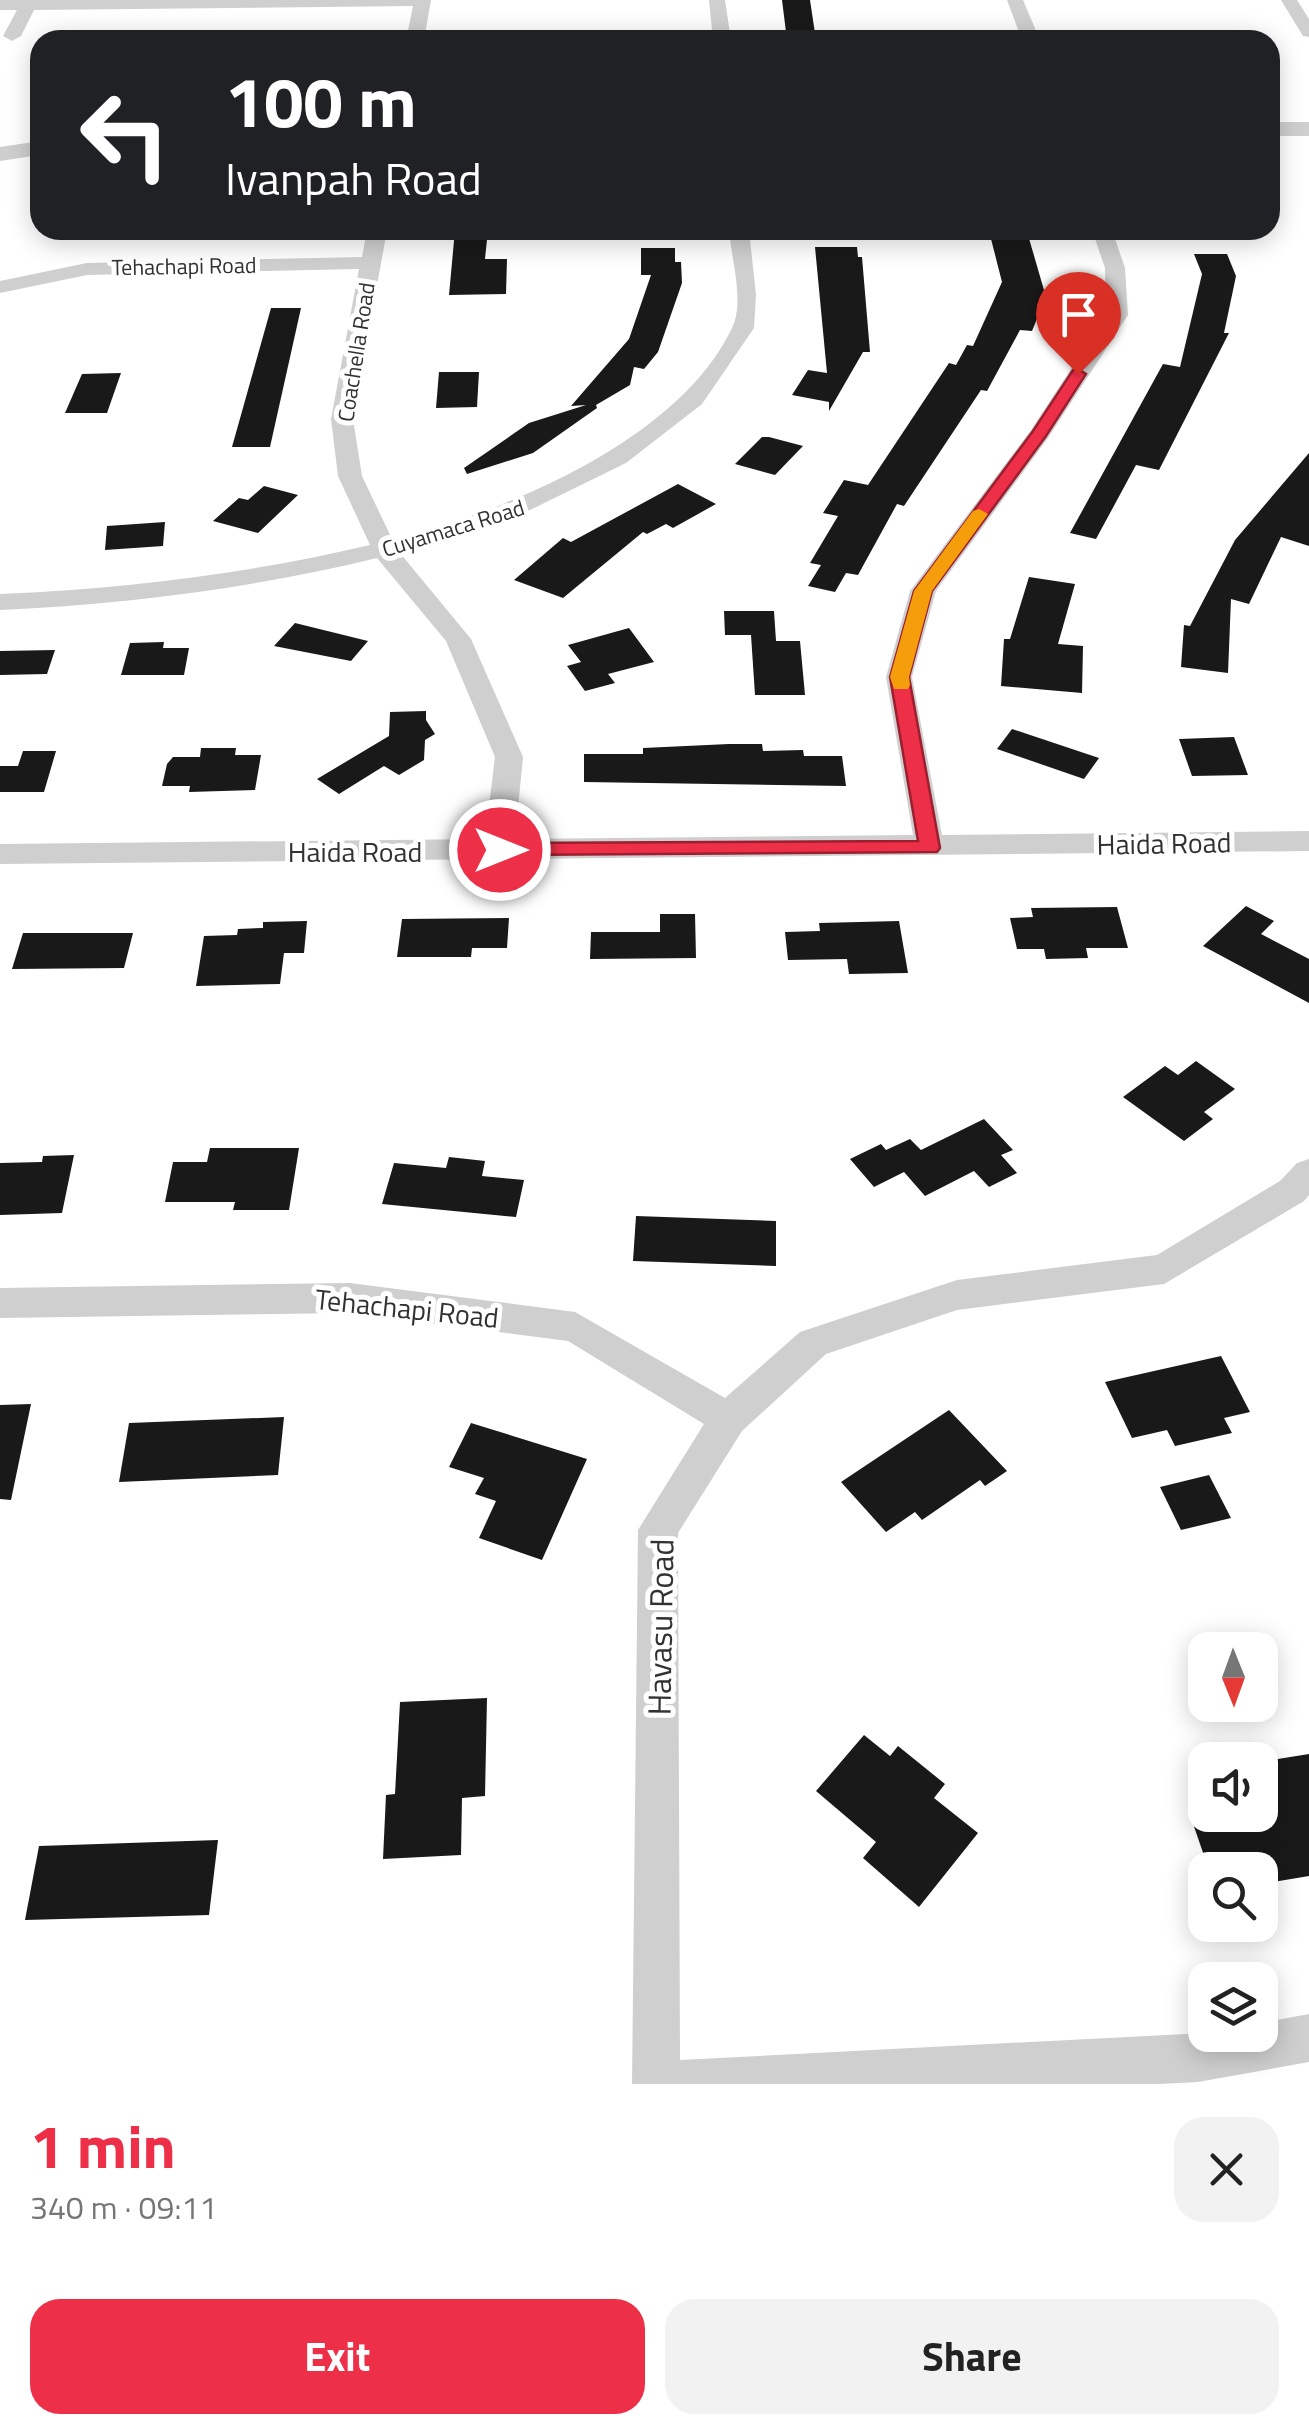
<!DOCTYPE html>
<meta charset="utf-8">
<style>
:root{--surface:#fff;--page:#f2f2f2;--text:#222;--muted:#767676;--accent:#ee2f48}
body{margin:0;font-family:"Titillium Web",sans-serif;background:var(--page);color:var(--text);height:100vh;display:flex;flex-direction:column;font-size:38px;white-space:nowrap}
*{box-sizing:border-box;margin:0}
p{font-size:32px;color:var(--muted)}
.icon{flex:none;width:55px;height:55px;fill:none;stroke:currentColor;stroke-width:2;stroke-linecap:round;stroke-linejoin:round}
.map{position:relative;height:2084px;overflow:hidden}
.details{display:flex;flex-direction:column;background:var(--surface);flex:1}
.details>*{flex:none}
.banner{position:absolute;left:30px;top:30px;width:1250px;height:210px;border-radius:30px;box-shadow:0 5px 25px #0003;background:#202124;color:#fff;overflow:hidden}
.needle{width:65px;rotate:179deg}
.fabs{position:absolute;left:1188px;top:1632px;display:grid;gap:20px}
.fabs a{display:grid;place-items:center;width:90px;height:90px;border-radius:20px;background:var(--surface);box-shadow:0 5px 25px #0003;font-size:50px}
.pin{position:absolute;display:grid;place-items:center;width:85px;height:85px;color:#fff;margin:-102px -42px;border-radius:50% 50% 50% 0;rotate:-45deg;box-shadow:0 0 10px #0007}
.pin .icon{rotate:45deg}
.me{position:absolute;width:110px;margin:-55px;rotate:90deg;stroke-linejoin:round;filter:drop-shadow(0 0 8px #0008)}
.turn{display:flex;align-items:center;gap:35px;height:210px;padding:0 30px;font-size:45px}
.turn .icon{width:130px;height:130px;stroke-width:2.5}
.turn b{display:block;font-size:70px;line-height:85px}
.round{display:grid;place-items:center;flex:none;width:105px;height:105px;border-radius:30px;background:var(--page)}
.summary{display:flex;align-items:center;justify-content:space-between;height:170px;padding:0 30px}
h1{font-size:60px;font-weight:700;line-height:75px;color:var(--accent)}
.action{display:flex;gap:20px;margin-top:auto;padding:20px 30px}
.action a{flex:1;height:115px;border-radius:30px;background:var(--accent);color:#fff;font-size:40px;font-weight:700;line-height:115px;text-align:center}
.action a+a{background:var(--page);color:var(--text)}
.map>svg:first-child{display:block}
</style>
<div class="map">
<svg width="1309" height="2084" viewBox="0 0 1309 2084">
<rect width="100%" height="100%" fill="#fff"/>
<g fill="#191919">
<polygon points="782,0 810,0 816,40 787,40"/>
<polygon points="455,230 488,230 485,259 507,259 506,294 449,295"/>
<polygon points="990,235 1028,235 1046,297 1032,331 1020,330 987,391 981,390 904,506 897,504 858,575 846,573 835,592 808,586 821,565 810,563 838,516 823,513 844,480 868,485 949,363 956,365 967,345 973,346 1002,282"/>
<polygon points="815,247 857,247 858,257 862,257 870,352 863,352 829,411 829,402 792,395 808,370 827,373"/>
<polygon points="641,248 675,248 675,262 681,262 682,283 658,352 644,369 634,367 630,385 596,405 597,408 533,453 467,474 464,468 529,423 586,405 571,406 629,339 651,275 641,275"/>
<polygon points="1194,254 1227,254 1236,276 1224,333 1229,333 1159,470 1136,465 1096,539 1070,533 1163,364 1180,367 1202,274"/>
<polygon points="271,308 301,308 270,447 232,447"/>
<polygon points="439,372 479,372 477,407 436,408"/>
<polygon points="121,373 107,413 65,413 82,374"/>
<polygon points="762,437 769,437 803,446 775,475 735,464"/>
<polygon points="1309,453 1309,546 1281,537 1249,604 1231,599 1228,673 1181,667 1184,625 1190,626 1235,540"/>
<polygon points="678,484 716,504 673,528 666,524 647,534 643,532 563,598 514,580 563,538 571,542"/>
<polygon points="264,486 298,495 258,533 213,521 239,498 248,500"/>
<polygon points="165,522 163,546 105,550 107,526"/>
<polygon points="1029,577 1075,584 1058,644 1083,646 1082,693 1001,686 1004,639 1010,639"/>
<polygon points="724,611 774,611 776,641 800,641 805,695 755,695 751,635 725,635"/>
<polygon points="295,623 368,641 351,661 274,646"/>
<polygon points="629,628 654,662 608,674 615,683 585,691 567,666 581,662 568,645"/>
<polygon points="164,642 163,648 189,648 184,675 121,675 130,643"/>
<polygon points="55,650 47,674 0,675 0,651"/>
<polygon points="426,711 426,720 435,734 425,740 424,760 399,775 384,766 339,794 317,779 389,736 390,712"/>
<polygon points="1012,729 1099,758 1084,779 997,749"/>
<polygon points="1234,737 1248,775 1192,776 1179,739"/>
<polygon points="729,744 762,744 763,751 803,750 804,756 842,756 846,786 584,782 584,754 643,754 643,748"/>
<polygon points="201,748 236,748 235,755 261,755 255,790 189,792 190,786 162,786 167,764 173,757 200,757"/>
<polygon points="23,751 56,751 44,792 0,792 0,766 18,766"/>
<polygon points="1246,906 1274,921 1261,934 1309,959 1309,1003 1203,946"/>
<polygon points="1117,907 1128,948 1086,948 1088,958 1046,959 1044,949 1017,949 1010,918 1033,917 1031,908"/>
<polygon points="660,914 695,914 696,958 590,959 591,932 660,932"/>
<polygon points="509,918 507,948 472,948 471,957 397,957 402,919"/>
<polygon points="307,921 304,953 284,953 280,984 196,986 204,936 237,935 238,929 263,928 263,922"/>
<polygon points="899,921 908,973 849,974 847,959 788,960 785,932 820,931 819,923"/>
<polygon points="23,933 133,933 124,968 12,969"/>
<polygon points="1196,1061 1235,1089 1204,1112 1213,1119 1184,1141 1123,1097 1165,1066 1178,1075"/>
<polygon points="984,1119 1013,1150 1001,1155 1017,1173 989,1187 974,1171 925,1196 904,1172 874,1187 850,1159 881,1144 886,1150 910,1139 921,1150"/>
<polygon points="210,1148 299,1148 289,1210 233,1210 235,1202 165,1202 173,1162 207,1162"/>
<polygon points="74,1155 62,1213 0,1215 0,1163 42,1162 43,1156"/>
<polygon points="449,1157 485,1161 482,1176 524,1180 516,1217 382,1204 394,1163 446,1168"/>
<polygon points="636,1216 776,1221 776,1266 633,1261"/>
<polygon points="1221,1356 1250,1412 1224,1418 1232,1433 1175,1446 1167,1430 1132,1438 1105,1382"/>
<polygon points="31,1404 11,1500 0,1499 0,1405"/>
<polygon points="949,1410 1007,1471 985,1486 980,1480 922,1520 915,1512 886,1532 841,1482"/>
<polygon points="284,1417 278,1475 119,1482 129,1423"/>
<polygon points="471,1423 587,1459 542,1560 479,1538 496,1501 475,1494 484,1478 449,1467"/>
<polygon points="1209,1475 1231,1518 1181,1530 1160,1487"/>
<polygon points="487,1698 485,1796 462,1798 461,1855 383,1859 386,1795 395,1794 400,1702"/>
<polygon points="864,1735 890,1756 898,1746 945,1784 934,1798 978,1833 919,1907 863,1858 876,1842 816,1791"/>
<polygon points="1309,1754 1309,1876 1261,1884 1260,1870 1256,1870 1253,1862 1209,1870 1190,1815 1260,1815 1260,1762"/>
<polygon points="218,1840 209,1915 25,1920 39,1846"/>
</g>
<g fill="none" stroke-linecap="round" stroke-linejoin="round">
<g fill="#cfcfcf" fill-rule="evenodd">
<polygon points="0,0 431,0 424,40 406,40 413,6 34,10 21,36 12,41 3,36 17,10 0,10"/>
<polygon points="709,0 725,0 731,40 713,40"/>
<polygon points="1007,0 1023,0 1040,40 1022,40"/>
<polygon points="1281,0 1297,0 1309,19 1309,37 1303,36"/>
<path d="M367 230H387L353 419 362 476 392 539C506 512 679 440 732 328 745 302 731 258 729 230H749L756 295 754 328 702 404 626 463 530 510 400 553 471 639 523 757 515 839 913 835 886 677 910 591 1031 430 1106 315 1105 268 1092 230H1112L1125 268 1128 315 1048 438 936 591 912 677 942 835 1309 831V851L0 864V844L485 839 495 757 446 641 377 558C253 588 128 604 0 610V594C125 589 247 574 370 545L338 476 331 419 359 269 87 275 0 293V281L87 263 362 257Z"/>
<polygon points="1309,1159 1309,1195 1304,1201 1164,1284 957,1310 826,1354 742,1431 678,1533 680,2060 1205,2033 1260,2035 1260,2023 1309,2014 1309,2062 1198,2082 1159,2084 632,2084 638,1530 704,1424 568,1341 350,1313 0,1318 0,1288 350,1283 575,1312 725,1398 800,1332 957,1280 1157,1255 1280,1181 1297,1163"/>
</g>
<g fill="#cfcfcf" fill-rule="evenodd">
<rect x="1270" y="122" width="39" height="14"/>
<polygon points="40,141 40,155 0,161 0,147"/>
</g>
</g>
<polygon fill="#ee2f48" stroke="#9b1f2f" stroke-width="2.5" points="1078,369 1086,374 1046,436 932,591 909,677 940,848 937,852 492,855 489,850 492,845 500,843 918,841 890,677 914,591 1033,431 1073,370"/>
<polygon fill="#f59e0b" points="979,509 988,514 932,591 909,677 910,685 908,689 894,689 890,677 914,591 973,511"/>
<g text-anchor="middle" dominant-baseline="central" stroke-width="10" stroke-linejoin="round" paint-order="stroke">
<g font-size="22" fill="#323232" stroke="#fff">
<text transform="translate(184 266) rotate(-1)">Tehachapi Road</text>
<text transform="translate(356 352) rotate(-81)">Coachella Road</text>
<text transform="translate(453 528) rotate(-17)">Cuyamaca Road</text>
</g>
<g font-size="28" fill="#323232" stroke="#fff">
<text transform="translate(1164 843) rotate(-1)">Haida Road</text>
<text x="355" y="851">Haida Road</text>
<text transform="translate(407 1308) rotate(6)">Tehachapi Road</text>
</g>
<g font-size="32" fill="#323232" stroke="#fff">
<text transform="translate(660 1627) rotate(-89)">Havasu Road</text>
</g>
</g>
</svg>
<div class="fabs">
<a><svg class="needle" viewBox="-14 -14 28 28"><path d="M0-13l5 13h-10z" fill="#e53935"/><path d="M0 13l5-13h-10z" fill="#767676"/></svg></a>
<a><svg class="icon" aria-label="sound" viewBox="0 0 24 24"><path d="M4 9h4l5-4v14l-5-4H4zM17 9q2 3 0 6"/></svg></a>
<a><svg class="icon" aria-label="search" viewBox="0 0 24 24"><circle cx="10" cy="10" r="6"/><path d="M15 15l6 6"/></svg></a>
<a><svg class="icon" aria-label="layers" viewBox="0 0 24 24"><path d="M12 4l9 5-9 5-9-5zM3 14l9 5 9-5"/></svg></a>
</div>
<div class="pin" style="left:1078px;top:374px;background:#d93025"><svg class="icon" aria-label="arrive" viewBox="0 0 24 24"><path d="M6 21V4h12l-3 4 3 4H6"/></svg></div>
<svg class="me" style="left:500px;top:850px" viewBox="-20 -20 40 40"><circle r="17" fill="#ee2f48" stroke="#fff" stroke-width="3"/><path d="M0-11L8 9 0 5-8 9z" fill="#fff"/></svg>
<div class="banner">
<div class="turn"><svg class="icon" aria-label="left" viewBox="0 0 24 24"><path d="M17 20v-9H6M10 6l-5 5 5 5"/></svg><div><b>100 m</b>Ivanpah Road</div></div>
</div>
</div>
<section class="details">
<div class="summary"><div><h1>1 min</h1><p>340 m · 09:11</p></div><a class="round"><svg class="icon" aria-label="close" viewBox="0 0 24 24"><path d="M6 6l12 12M18 6L6 18"/></svg></a></div>
<div class="action"><a>Exit</a><a>Share</a></div>
</section>
